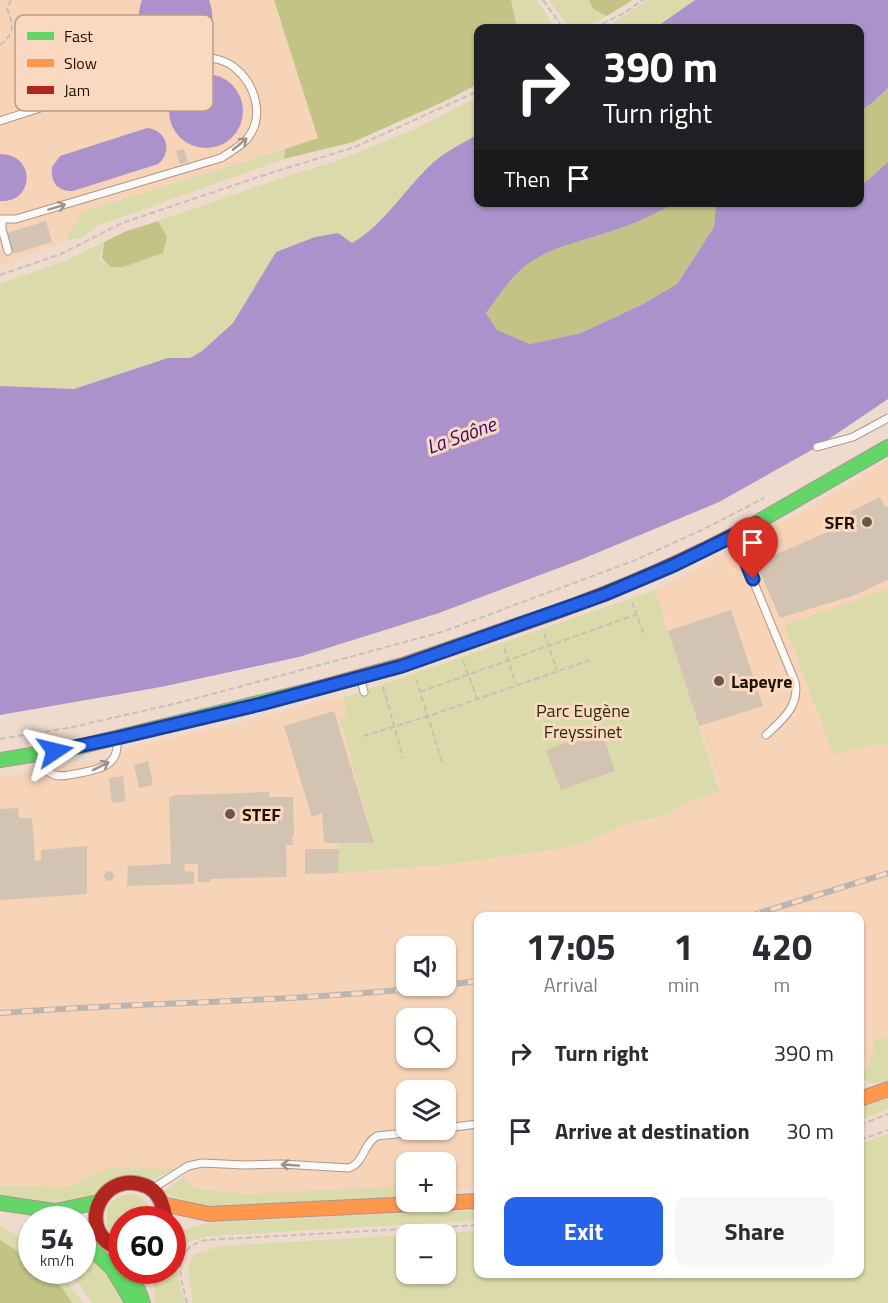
<!DOCTYPE html>
<meta charset="utf-8">
<style>
:root{--surface:#fff;--page:#f7f7f7;--text:#2b2b33;--muted:#7c7c81;--accent:#2563eb}
body{margin:0;font-family:"Titillium Web",sans-serif;background:var(--page);color:var(--text);height:100vh;display:flex;flex-direction:column;font-size:22px;white-space:nowrap}
*{box-sizing:border-box;margin:0}
p{font-size:20px;color:var(--muted)}
.icon{flex:none;width:33px;height:33px;fill:none;stroke:currentColor;stroke-width:2;stroke-linecap:round;stroke-linejoin:round}
.map{position:relative;flex:1;overflow:hidden}
.panel{position:absolute;left:474px;top:912px;width:390px;height:366px;display:flex;flex-direction:column;background:var(--surface);border-radius:12px;box-shadow:0 2px 4px #0004}
.panel>*{flex:none}
.hud{position:absolute;left:474px;top:24px;width:390px;height:183px;border-radius:12px;box-shadow:0 2px 4px #0004;background:#202124;color:#fff;overflow:hidden}
.buttons{position:absolute;left:396px;top:936px;display:grid;gap:12px}
.buttons a{display:grid;place-items:center;width:60px;height:60px;border-radius:12px;background:var(--surface);box-shadow:0 2px 4px #0004;font-size:30px}
.speed{position:absolute;left:18px;top:1206px;display:flex;gap:12px;font-size:30px;font-weight:700;text-align:center}
.speed>*{display:grid;place-content:center;width:78px;height:78px;border-radius:50%;background:var(--surface);box-shadow:0 2px 4px #0004;line-height:1}
.speed small{font-size:15px;font-weight:400}
.speed .limit{border:9px solid #d22;background:#fff;color:#111}
.pin{position:absolute;display:grid;place-items:center;width:51px;height:51px;color:#fff;margin:-62px -26px;border-radius:50% 50% 50% 0;rotate:-45deg;box-shadow:0 0 6px #0007}
.pin .icon{rotate:45deg}
.me{position:absolute;width:66px;margin:-33px;rotate:80deg;stroke-linejoin:round;filter:drop-shadow(0 0 4px #0008)}
.turn{display:flex;align-items:center;gap:21px;height:126px;padding:0 30px;font-size:27px}
.turn .icon{width:78px;height:78px;stroke-width:2.5}
.turn b{display:block;font-size:42px;line-height:51px}
.then{display:flex;align-items:center;height:57px;padding:0 30px;background:#0003;gap:12px;font-size:22px}
.eta{display:flex;justify-content:space-evenly;align-items:center;height:102px;text-align:center}
.eta b{font-size:36px;font-weight:700;line-height:42px}
.button{display:flex;gap:12px;margin-top:auto;padding:12px 30px}
.button a{flex:1;height:69px;border-radius:12px;background:var(--accent);color:#fff;font-size:24px;font-weight:700;line-height:69px;text-align:center}
.button a+a{background:var(--page);color:var(--text)}
ul{padding:0;list-style:none}
li{display:flex;align-items:center;gap:18px;height:78px;padding:0 30px}
li div{flex:1}
li b{display:block;font-size:22px}
li em{font-style:normal}
.map>svg:first-child{display:block}
</style>
<div class="map">
<svg width="888" height="1303" viewBox="0 0 888 1303">
<rect width="100%" height="100%" fill="#eedbcd"/>
<g fill="#f7d3b8" fill-rule="evenodd">
<polygon points="0,0 274,0 318,138 83,212 65,241 0,267"/>
<path d="M888 460V589L853 602 819 711 833 753 868 745H888V1036L875 1041 868 1068 860 1072V916H478V1190L446 1189V1162H406V1186L244 1194 193 1188 177 1169 110 1168 67 1187 0 1186V776L29 773 119 756 127 748 243 722 332 698H343L347 715 341 718 374 843 339 849 338 873 441 865 588 841 631 822 660 817 698 798 721 790 655 590 812 506ZM406 946H446V986H406ZM406 1018H446V1058H406ZM406 1090H446V1130H406Z"/>
</g>
<g fill="#dadaaa">
<polygon points="511,0 537,0 555,28 517,28"/>
<polygon points="549,0 589,0 593,9 607,16 582,28 570,28"/>
<polygon points="648,0 695,0 655,28 605,28"/>
<path d="M478 97V134C464 143 448 150 435 161 406 186 386 224 352 243L338 233 315 237 276 252 233 323 202 351 190 358H168L74 389 0 386V284L64 261 104 242 99 260 110 267 167 237 158 221 287 176 334 162 415 129Z"/>
<polygon points="285,149 284,159 99,225 81,238 65,241 82,212"/>
<polygon points="888,589 888,745 868,745 833,754 785,625"/>
<polygon points="655,590 717,784 721,791 698,798 660,817 631,822 588,841 558,849 441,865 338,873 338,844 374,843 340,718 347,715 343,698"/>
<path d="M888 1036V1081C875 1083 865 1087 860 1072L868 1068 875 1041Z"/>
<polygon points="888,1096 888,1109 860,1120 860,1107"/>
<polygon points="888,1134 888,1303 193,1303 188,1268 195,1254 221,1246 406,1235 406,1274 446,1274 446,1234 421,1234 478,1231 478,1274 860,1274 860,1144"/>
<polygon points="110,1168 177,1169 155,1178 88,1198 54,1202 0,1195 0,1186 67,1187"/>
<polygon points="184,1177 193,1188 244,1194 406,1186 406,1199 205,1207 162,1193"/>
<path d="M131 1194C145 1198 152 1205 153 1219L122 1220 121 1242 107 1230V1208L117 1197Z"/>
<path d="M478 1210V1220L211 1236C203 1238 190 1239 183 1246 170 1260 181 1287 185 1303H155L152 1271 172 1270 173 1235 176 1232 208 1223Z"/>
<polygon points="0,1225 31,1244 32,1270 59,1271 83,1303 0,1303"/>
<polygon points="83,1246 90,1252 127,1303 92,1303 70,1271 82,1270"/>
</g>
<g fill="#c2c385">
<polygon points="274,0 511,0 517,28 478,28 478,84 445,101 353,142 284,159 285,149 318,138"/>
<polygon points="589,0 632,0 607,16 593,9"/>
<polygon points="888,88 888,162 860,187 860,111 872,103"/>
<path d="M675 203H716L714 227 677 284 643 304 581 333 530 344 497 330 486 313C498 297 509 279 524 267 549 247 580 242 609 232 632 225 654 215 675 203Z"/>
<polygon points="158,221 167,237 163,253 123,267 110,267 102,258 104,242 124,232"/>
<polygon points="0,1240 31,1260 32,1270 44,1271 63,1289 72,1303 0,1303"/>
</g>
<g fill="#ac92ca">
<path d="M142 0H209C233 66 118 67 142 0Z"/>
<polygon points="695,0 888,0 888,88 872,103 860,111 860,28 655,28"/>
<circle cx="206" cy="111" r="37"/>
<path d="M147 128C167 130 173 152 158 164L73 191C58 192 50 182 52 167L60 156Z"/>
<path d="M478 134V202L675 203C654 215 632 225 609 232 580 242 549 247 524 267 509 279 498 297 486 313L497 330 530 344 581 333 643 304 677 284 714 227 716 203 860 202V187L888 162V399L817 447 719 502 580 560 439 613 299 657 161 687 0 715V386L74 389 168 358H190L202 351 233 323 276 252 315 237 338 233 352 243C386 224 406 186 435 161 448 150 464 143 478 134Z"/>
<path d="M0 154C36 154 35 203 0 201Z"/>
</g>
<g fill="#d3c3b2">
<polygon points="184,149 188,162 180,164 176,151"/>
<polygon points="46,221 52,242 13,254 7,233"/>
<polygon points="880,497 885,507 888,506 888,580 852,596 780,618 756,563 854,521 850,512"/>
<polygon points="731,610 763,706 699,726 668,631"/>
<polygon points="334,711 349,761 374,843 324,843 322,813 312,817 287,736 284,726"/>
<polygon points="601,730 615,771 561,790 546,750"/>
<polygon points="148,761 153,785 139,788 134,765"/>
<polygon points="123,776 126,801 112,803 109,778"/>
<polygon points="269,792 269,797 293,797 294,837 292,837 293,845 286,845 287,877 210,879 210,882 198,882 198,864 184,864 185,872 194,871 194,884 127,886 128,866 171,864 169,798 175,795 212,794 212,795 216,794"/>
<polygon points="18,808 19,818 32,818 35,861 41,860 41,850 87,846 87,894 0,900 0,809"/>
<polygon points="305,849 339,849 338,873 305,874"/>
<circle cx="109" cy="876" r="5"/>
</g>
<g fill="none" stroke-linecap="round" stroke-linejoin="round">
<defs>
<g id="lane">
<path d="M0 121 200 56C213 58 226 60 235 68 256 85 265 117 247 139 240 147 230 152 221 158L16 219H0"/>
<polyline points="2,220 2,229 8,251"/>
<polyline points="817,447 853,437 888,418"/>
<path d="M735 537 795 682C800 706 782 720 766 735"/>
<polyline points="361,680 364,692"/>
<path d="M38 757C41 764 44 770 52 774 60 778 67 775 75 774 95 770 120 768 117 740"/>
<polyline points="446,1128 478,1124"/>
<path d="M155 1187 188 1166 202 1163 244 1165 281 1164 349 1168C364 1163 363 1144 377 1136L435 1130"/>
</g>
<g id="fast">
<polyline points="756,523 888,447"/>
<polyline points="0,760 74,748 315,689"/>
<polyline points="0,1203 55,1211 75,1220"/>
<polyline points="55,1211 99,1202"/>
<polyline points="82,1240 112,1268 133,1303"/>
<polyline points="130,1270 143,1303"/>
</g>
<g id="slow">
<polyline points="315,689 402,665 553,613"/>
<polyline points="860,1099 888,1089"/>
<polyline points="162,1204 209,1214 478,1201"/>
</g>
<g id="jam">
<path d="M553 613C623 588 691 558 756 523"/>
<path d="M122 1250C117 1247 110 1245 106 1241 80 1217 107 1170 146 1186 158 1191 163 1204 165 1216"/>
</g>
</defs>
<use href="#lane" stroke="#aa988a" stroke-width="9"/>
<use href="#fast" stroke="#aa988a" stroke-width="16"/>
<use href="#slow" stroke="#aa988a" stroke-width="16"/>
<use href="#jam" stroke="#aa988a" stroke-width="16"/>
<g stroke="#c7c0b9" stroke-width="2" stroke-dasharray="6 3" stroke-linecap="butt">
<polyline points="543,0 563,28"/>
<polyline points="594,28 624,13 643,0"/>
<path d="M0 45C16 32 13 25 7 8L11 0"/>
<polyline points="0,275 61,254 122,223 261,176 355,147 478,91"/>
<polyline points="632,602 644,635"/>
<polyline points="544,633 557,670"/>
<polyline points="504,648 516,684"/>
<polyline points="463,661 477,698"/>
<polyline points="416,679 443,765"/>
<polyline points="383,687 403,757"/>
<polyline points="420,692 637,614"/>
<polyline points="363,736 429,716 590,660"/>
<polyline points="0,739 73,727 190,700 442,632 633,561 702,530 764,498"/>
<polyline points="860,1125 888,1114"/>
<polyline points="860,1140 888,1130"/>
<path d="M187 1303C180 1276 171 1250 205 1240L478 1225"/>
</g>
<use href="#lane" stroke="#fcfaf8" stroke-width="7"/>
<use href="#fast" stroke="#63d668" stroke-width="14"/>
<use href="#slow" stroke="#ff974d" stroke-width="14"/>
<use href="#jam" stroke="#b3261e" stroke-width="14"/>
<defs>
<g id="rail">
<polyline points="750,916 888,873"/>
<polyline points="446,985 478,981"/>
<path d="M0 1013C147 1002 294 1002 440 986"/>
</g>
</defs>
<use href="#rail" stroke="#bab5b1" stroke-width="6"/>
<use href="#rail" stroke="#fbd9c0" stroke-width="4" stroke-dasharray="11" stroke-linecap="butt"/>
</g>
<defs><path id="oneway-shaft" d="M-6 0H5M1.5-3L5.5 0L1.5 3" fill="none" stroke-width="1.6" stroke-linecap="round" stroke-linejoin="round" transform="scale(1.5)"/></defs>
<g stroke="#9b9189">
<use href="#oneway-shaft" transform="translate(240 144) rotate(-39)"/>
<use href="#oneway-shaft" transform="translate(57 207) rotate(-17)"/>
<use href="#oneway-shaft" transform="translate(101 766) rotate(-27)"/>
<use href="#oneway-shaft" transform="translate(290 1165) rotate(-176)"/>
</g>
<g fill="none" stroke-linecap="round" stroke-linejoin="round">
<defs>
<polyline id="route" points="55,751 117,738 261,704 402,666 603,595 674,565 735,535 753,579"/>
</defs>
<use href="#route" stroke="#184099" stroke-width="15"/>
<use href="#route" stroke="#2563eb" stroke-width="10"/>
</g>
<g fill="#6b5749" stroke="#fbd9c0" stroke-width="2">
<circle cx="867" cy="522" r="6"/>
<circle cx="719" cy="681" r="6"/>
<circle cx="230" cy="814" r="6"/>
</g>
<g text-anchor="middle" dominant-baseline="central" stroke-width="6" stroke-linejoin="round" paint-order="stroke">
<g font-size="18" font-weight="bold" fill="#241002" stroke="#fbd9c0" text-anchor="start">
<text x="855" y="522" text-anchor="end">SFR</text>
<text x="731" y="681">Lapeyre</text>
<text x="242" y="814">STEF</text>
</g>
<g font-size="18" fill="#2b3105" stroke="#fbd9c0">
<text x="583" y="710">Parc Eugène<tspan x="583" dy="21">Freyssinet</tspan></text>
</g>
<g font-size="20" font-style="italic" fill="#3d0773" stroke="#fbd9c0">
<text transform="translate(461 435) rotate(-20)">La Saône</text>
</g>
</g>
<rect x="15" y="15" width="198" height="96" rx="9" fill="#fbd9c0" stroke="#ba9d87" stroke-width="1.5"/>
<rect x="27" y="32" width="27" height="8" fill="#63d668"/>
<rect x="27" y="59" width="27" height="8" fill="#ff974d"/>
<rect x="27" y="86" width="27" height="8" fill="#b3261e"/>
<g font-size="16" fill="#241002">
<text x="64" y="42">Fast</text>
<text x="64" y="69">Slow</text>
<text x="64" y="96">Jam</text>
</g>
</svg>
<div class="buttons">
<a><svg class="icon" aria-label="sound" viewBox="0 0 24 24"><path d="M4 9h4l5-4v14l-5-4H4zM17 9q2 3 0 6"/></svg></a>
<a><svg class="icon" aria-label="search" viewBox="0 0 24 24"><circle cx="10" cy="10" r="6"/><path d="M15 15l6 6"/></svg></a>
<a><svg class="icon" aria-label="layers" viewBox="0 0 24 24"><path d="M12 4l9 5-9 5-9-5zM3 14l9 5 9-5"/></svg></a>
<a>+</a>
<a>−</a>
</div>
<div class="speed"><div>54<small>km/h</small></div><div class="limit">60</div></div>
<div class="pin" style="left:753px;top:579px;background:#d93025"><svg class="icon" aria-label="arrive" viewBox="0 0 24 24"><path d="M6 21V4h12l-3 4 3 4H6"/></svg></div>
<svg class="me" style="left:55px;top:751px" viewBox="-20 -20 40 40"><path d="M0-17L14 15 0 8-14 15z" fill="#2563eb" stroke="#fff" stroke-width="4"/></svg>
<div class="hud">
<div class="turn"><svg class="icon" aria-label="right" viewBox="0 0 24 24"><path d="M7 20v-9h11M14 6l5 5-5 5"/></svg><div><b>390 m</b>Turn right</div></div>
<div class="then">Then<svg class="icon" aria-label="arrive" viewBox="0 0 24 24"><path d="M6 21V4h12l-3 4 3 4H6"/></svg></div>
</div>
<section class="panel">
<div class="eta">
<div><b>17:05</b><p>Arrival</p></div>
<div><b>1</b><p>min</p></div>
<div><b>420</b><p>m</p></div>
</div>
<ul>
<li><svg class="icon" aria-label="right" viewBox="0 0 24 24"><path d="M7 20v-9h11M14 6l5 5-5 5"/></svg><div><b>Turn right</b></div><em>390 m</em></li>
<li><svg class="icon" aria-label="arrive" viewBox="0 0 24 24"><path d="M6 21V4h12l-3 4 3 4H6"/></svg><div><b>Arrive at destination</b></div><em>30 m</em></li>
</ul>
<div class="button"><a>Exit</a><a>Share</a></div>
</section>
</div>
